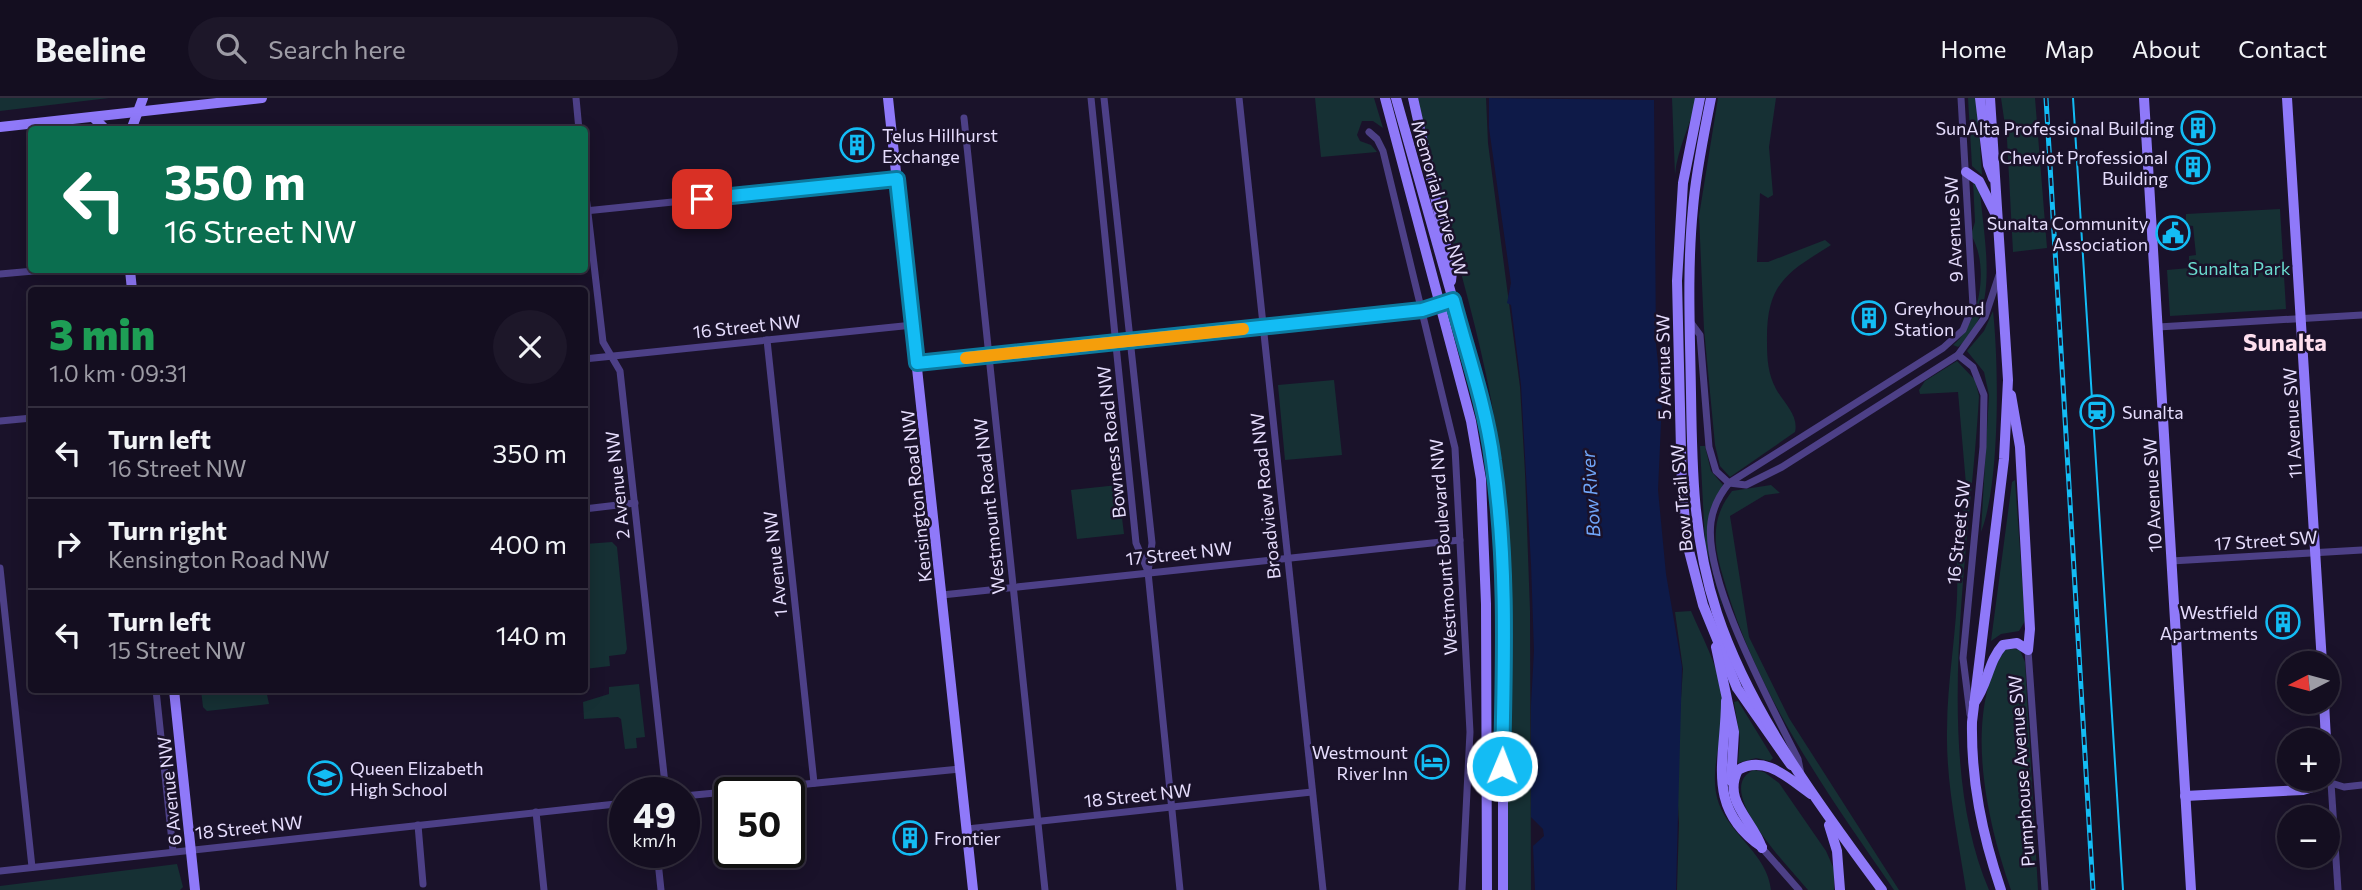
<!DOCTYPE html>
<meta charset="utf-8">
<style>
:root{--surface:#140e20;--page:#1d1729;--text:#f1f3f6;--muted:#9d9ca5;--line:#332e3e}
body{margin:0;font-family:Commissioner,sans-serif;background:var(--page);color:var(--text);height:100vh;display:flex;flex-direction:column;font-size:26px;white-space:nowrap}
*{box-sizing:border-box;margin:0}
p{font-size:23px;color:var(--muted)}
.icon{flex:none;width:38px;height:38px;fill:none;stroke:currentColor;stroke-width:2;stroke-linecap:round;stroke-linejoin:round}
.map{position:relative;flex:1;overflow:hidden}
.details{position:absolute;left:28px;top:189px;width:560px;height:406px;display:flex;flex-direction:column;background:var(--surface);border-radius:7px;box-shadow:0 4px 18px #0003,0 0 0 2px var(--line)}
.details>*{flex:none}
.guide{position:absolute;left:28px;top:28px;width:560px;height:147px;border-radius:7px;box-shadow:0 4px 18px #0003,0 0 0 2px var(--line);background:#0b6e4f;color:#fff;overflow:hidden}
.needle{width:46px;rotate:264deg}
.fabs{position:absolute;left:2277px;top:553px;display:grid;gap:14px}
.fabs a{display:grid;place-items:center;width:63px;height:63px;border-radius:50%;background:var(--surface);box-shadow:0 4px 18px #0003,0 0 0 2px var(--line);font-size:35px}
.speed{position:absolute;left:609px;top:679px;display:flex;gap:14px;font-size:35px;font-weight:700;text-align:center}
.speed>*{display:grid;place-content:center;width:91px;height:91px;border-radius:50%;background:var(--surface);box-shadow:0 4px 18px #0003,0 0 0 2px var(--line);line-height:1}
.speed small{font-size:18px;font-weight:400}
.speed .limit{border:4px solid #111;border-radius:10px;background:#fff;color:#111}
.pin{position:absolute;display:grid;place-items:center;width:60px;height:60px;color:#fff;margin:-30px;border-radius:14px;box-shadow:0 4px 10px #0006}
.me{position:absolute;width:77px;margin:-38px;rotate:1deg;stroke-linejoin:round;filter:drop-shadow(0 0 5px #0008)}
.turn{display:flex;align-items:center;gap:24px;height:147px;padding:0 21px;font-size:32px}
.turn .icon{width:91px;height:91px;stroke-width:2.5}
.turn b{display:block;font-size:49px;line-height:60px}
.round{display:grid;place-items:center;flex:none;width:74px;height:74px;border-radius:37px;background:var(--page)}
.overview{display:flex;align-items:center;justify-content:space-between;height:119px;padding:0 21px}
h1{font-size:42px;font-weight:800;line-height:52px;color:#1e9e55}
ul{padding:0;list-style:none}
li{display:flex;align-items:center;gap:21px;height:91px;padding:0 21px;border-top:2px solid var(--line)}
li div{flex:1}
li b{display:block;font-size:26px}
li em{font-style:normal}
header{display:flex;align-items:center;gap:42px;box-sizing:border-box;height:98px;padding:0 35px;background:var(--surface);border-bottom:2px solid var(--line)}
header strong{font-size:33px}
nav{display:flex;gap:38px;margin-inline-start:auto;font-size:24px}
.search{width:490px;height:63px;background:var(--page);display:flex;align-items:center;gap:18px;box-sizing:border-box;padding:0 24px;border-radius:38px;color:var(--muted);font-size:26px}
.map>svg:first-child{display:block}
</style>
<header>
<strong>Beeline</strong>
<div class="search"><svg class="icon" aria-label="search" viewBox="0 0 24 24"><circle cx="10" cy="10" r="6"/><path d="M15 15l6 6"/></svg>Search here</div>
<nav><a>Home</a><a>Map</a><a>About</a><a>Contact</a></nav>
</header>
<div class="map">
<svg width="2362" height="792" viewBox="0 0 2362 792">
<rect width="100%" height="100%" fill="#1a122a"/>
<g fill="#163034">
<polygon points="0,0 109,0 0,13"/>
<polygon points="1315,0 1374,0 1383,30 1373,23 1362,23 1357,37 1360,43 1371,47 1377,54 1321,59"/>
<path d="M1418 0H1486L1488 45 1520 289 1525 375 1530 513 1531 792H1508C1504 646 1518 497 1499 352 1484 232 1440 118 1418 0Z"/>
<path d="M1672 0H1697C1691 26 1677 51 1675 77Z"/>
<path d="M1718 0H1776L1769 49 1773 97 1768 100 1760 95 1757 164H1768L1825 142 1831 147C1786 175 1766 186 1767 244 1767 261 1768 276 1776 291 1784 305 1799 318 1795 334L1730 379 1720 368 1715 347 1704 231 1699 118Z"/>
<polygon points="1968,0 1977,0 1982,77 1972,68"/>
<polygon points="2001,0 2035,0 2047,150 2013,154 2007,41"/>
<path d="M1973 82 1980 91C1983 141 2002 213 1958 249L1953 247C1980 224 1990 168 1971 137L1975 124Z"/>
<polygon points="2280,111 2286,211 2170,218 2167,172 2189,170 2189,158 2196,157 2193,128 2186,127 2186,116"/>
<path d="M1993 213C1999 267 2000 386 1981 434L1989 297 1984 274 1967 253 1984 233Z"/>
<path d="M1957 263 1975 282 1979 298C1971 445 1930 655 1989 792H1966C1958 739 1946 686 1947 633 1947 571 1962 513 1956 452L1964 448 1966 435 1962 400 1967 398 1958 294 1920 296 1919 292 1925 283Z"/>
<polygon points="1334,282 1342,357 1285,362 1278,287"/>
<path d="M1700 348H1705L1711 373 1723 387C1696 443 1713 458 1723 512L1705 445Z"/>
<polygon points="2015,382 2025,523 2019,533 2001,536 1991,543 2012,384"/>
<polygon points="1118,387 1124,436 1077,441 1071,392"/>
<path d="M1771 387 1780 395 1765 397 1730 418 1749 539 1789 620 1899 792H1894C1828 696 1760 602 1726 489 1721 471 1714 452 1716 432 1717 417 1723 405 1732 393Z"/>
<polygon points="612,444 617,449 627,551 625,556 609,558 610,568 585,571 585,446"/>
<path d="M1691 513C1703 541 1721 573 1723 604 1725 638 1707 673 1719 706 1732 739 1767 756 1771 792H1677L1679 725 1676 674 1683 571 1675 514Z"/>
<path d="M2007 549 2020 552 2025 564 2038 792H2011C1987 725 1961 612 2007 549Z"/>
<polygon points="639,586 645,639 636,640 637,650 625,651 621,621 618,619 584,621 583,604 609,596 609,589"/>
<polygon points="201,592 266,592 269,606 207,613 203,609"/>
<polygon points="1738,603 1773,660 1770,663 1756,660 1738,665 1740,640 1734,604"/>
<path d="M1754 672 1764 674 1779 685 1826 753 1834 771V792H1808C1791 771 1710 690 1754 672Z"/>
<polygon points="177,766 183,789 180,792 0,792 0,788"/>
</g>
<polygon fill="#0e1a48" points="1489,0 1654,2 1656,246 1662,303 1658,392 1666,476 1682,569 1676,792 1535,792 1533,748 1544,738 1543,731 1531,719 1531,607 1534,553 1531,466 1521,287 1511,207 1507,205 1511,185 1489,30"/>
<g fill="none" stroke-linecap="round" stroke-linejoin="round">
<g stroke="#4d4087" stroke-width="7">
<polyline points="576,0 579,32"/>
<polyline points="1091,0 1136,445 1147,471"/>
<polyline points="1104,0 1152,445 1148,474 1180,792"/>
<polyline points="1239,0 1323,792"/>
<polyline points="964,20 1045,792"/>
<polyline points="1369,34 1377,41 1383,53 1455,350 1470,634 1462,792"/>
<polyline points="584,81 603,244 620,273 666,695"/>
<polyline points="585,113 897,81"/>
<polyline points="0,176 45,172"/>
<polyline points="1689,222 1700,237 1709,349 1716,373 1729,385 1746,387 1782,369 1958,257 1985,219 1999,177"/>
<polyline points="2158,229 2362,217"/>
<polyline points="767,242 814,685"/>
<polyline points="1958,257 1973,269 1984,297 1983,349 1963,560 1970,616"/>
<polyline points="584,261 913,227"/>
<polyline points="917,265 1422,212 1453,202"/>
<polyline points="0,323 32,320"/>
<polyline points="584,411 635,405"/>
<polyline points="2171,463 2362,452"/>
<polyline points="0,470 32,769"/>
<polyline points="942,497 1460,442"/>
<polyline points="2028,552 2045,792"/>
<polyline points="156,592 173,753"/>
<path d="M1801 676 1798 661C1771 606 1703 483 1711 424 1713 409 1720 396 1729 385L1943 250 1963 232 1973 208 1961 0"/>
<polyline points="2328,684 2344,689 2362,687"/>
<polyline points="2331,685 2338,792"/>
<polyline points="684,698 960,671"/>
<polyline points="536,714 544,792"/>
<polyline points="418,727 423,786"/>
<polyline points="967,731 1312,694"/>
<polyline points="1762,750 1799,792"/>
<polyline points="657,754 661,792"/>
<polyline points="0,773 625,705"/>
</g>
<g stroke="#8f79f9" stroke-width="10">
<polyline points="888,0 973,792"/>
<polyline points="1385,0 1471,323 1481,381 1486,506 1487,792"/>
<polyline points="1396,0 1453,202 1493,360 1503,467 1503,792"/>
<polyline points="1413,0 1452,174 1451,183"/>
<polyline points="1700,0 1683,85 1677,183 1682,395 1688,449 1703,507 1737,590 1791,667"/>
<path d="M1711 0C1704 36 1696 73 1693 110 1687 171 1690 233 1691 295 1692 371 1693 442 1717 515 1750 615 1820 708 1882 792"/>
<polyline points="1980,0 1988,67 1993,80"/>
<path d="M1990 0 2008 282 2004 361 1972 624C1971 683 1982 736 2001 792"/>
<polyline points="2144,0 2191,792"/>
<polyline points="2287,0 2322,565"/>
<polyline points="93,19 106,32"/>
<polyline points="0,29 262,0"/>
<polyline points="131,32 143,0"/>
<polyline points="1966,74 1979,83 1996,117"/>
<polyline points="130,172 132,192"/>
<polyline points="1716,549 1734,634 1731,683"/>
<polyline points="174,592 195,792"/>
<path d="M1726 603C1726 661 1704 709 1762 749"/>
<polyline points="2324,604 2326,642"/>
<path d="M1974 605C1988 587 1988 563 2003 547L2017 545 2028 552 2030 531 2020 349 2011 297"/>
<polyline points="2185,698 2303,692 2316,688 2323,681"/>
<polyline points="1829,727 1837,753 1840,792"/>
<path d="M1762 750C1753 722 1722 703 1738 672 1765 656 1789 681 1811 696"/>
</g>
<polyline stroke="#13bcf4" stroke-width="2" points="2073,0 2123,792"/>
<defs>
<polyline id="rail" points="2046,0 2093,792"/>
</defs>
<use href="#rail" stroke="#13bcf4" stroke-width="5"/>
<use href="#rail" stroke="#1a122a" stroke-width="2.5" stroke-dasharray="8" stroke-linecap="butt"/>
</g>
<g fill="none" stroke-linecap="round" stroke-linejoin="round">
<defs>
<path id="route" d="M702 101 897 81 917 265 1422 212 1453 202C1467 255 1486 308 1493 363 1508 463 1504 567 1502 668"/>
</defs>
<use href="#route" stroke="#0c7a9f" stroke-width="18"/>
<use href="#route" stroke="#13bcf4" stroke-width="12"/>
<polyline stroke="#f59e0b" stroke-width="12" points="966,260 1243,231"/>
</g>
<defs>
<symbol id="building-ring" viewBox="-11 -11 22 22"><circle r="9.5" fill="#1a122a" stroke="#13bcf4" stroke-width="1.5"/><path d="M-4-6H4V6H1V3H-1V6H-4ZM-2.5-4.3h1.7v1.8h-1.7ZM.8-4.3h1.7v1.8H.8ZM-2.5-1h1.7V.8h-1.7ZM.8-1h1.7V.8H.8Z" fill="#13bcf4"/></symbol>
<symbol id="civic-ring" viewBox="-11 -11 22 22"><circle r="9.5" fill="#1a122a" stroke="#13bcf4" stroke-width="1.5"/><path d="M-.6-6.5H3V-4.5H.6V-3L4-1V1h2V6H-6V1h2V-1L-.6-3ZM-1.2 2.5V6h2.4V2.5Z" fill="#13bcf4"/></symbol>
<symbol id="station-ring" viewBox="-11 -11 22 22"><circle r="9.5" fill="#1a122a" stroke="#13bcf4" stroke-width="1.5"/><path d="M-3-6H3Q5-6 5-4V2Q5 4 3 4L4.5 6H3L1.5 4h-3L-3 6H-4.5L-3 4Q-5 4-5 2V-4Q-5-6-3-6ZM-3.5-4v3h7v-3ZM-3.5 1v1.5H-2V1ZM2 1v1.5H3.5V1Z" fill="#13bcf4"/></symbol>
<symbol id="hotel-ring" viewBox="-11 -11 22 22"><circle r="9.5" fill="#1a122a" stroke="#13bcf4" stroke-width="1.5"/><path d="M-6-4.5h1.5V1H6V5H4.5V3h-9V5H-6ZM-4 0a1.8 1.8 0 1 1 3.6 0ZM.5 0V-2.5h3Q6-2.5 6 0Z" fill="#13bcf4"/></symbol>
<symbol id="school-ring" viewBox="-11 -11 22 22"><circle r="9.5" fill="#1a122a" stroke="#13bcf4" stroke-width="1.5"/><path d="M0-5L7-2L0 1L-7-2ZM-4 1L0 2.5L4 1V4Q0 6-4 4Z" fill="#13bcf4"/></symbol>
</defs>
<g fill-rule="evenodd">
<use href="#building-ring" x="2179" y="11" width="38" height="38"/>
<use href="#building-ring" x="838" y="28" width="38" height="38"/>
<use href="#building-ring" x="2174" y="50" width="38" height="38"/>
<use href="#civic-ring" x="2154" y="116" width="38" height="38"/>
<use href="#building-ring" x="1850" y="201" width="38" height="38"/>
<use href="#station-ring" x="2078" y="295" width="38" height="38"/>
<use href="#building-ring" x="2264" y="505" width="38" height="38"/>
<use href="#hotel-ring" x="1413" y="645" width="38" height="38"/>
<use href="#school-ring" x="306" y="661" width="38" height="38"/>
<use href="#building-ring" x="891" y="721" width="38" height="38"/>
</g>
<g text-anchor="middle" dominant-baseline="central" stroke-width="5" stroke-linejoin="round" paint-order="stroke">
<g font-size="18" fill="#e6ddfd" stroke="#1a122a" text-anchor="end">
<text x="2174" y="30">SunAlta Professional Building</text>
<text x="882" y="37" text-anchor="start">Telus Hillhurst<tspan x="882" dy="21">Exchange</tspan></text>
<text x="2168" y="59">Cheviot Professional<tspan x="2168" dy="21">Building</tspan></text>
<text x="2148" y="125">Sunalta Community<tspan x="2148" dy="21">Association</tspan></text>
<text x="1894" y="210" text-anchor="start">Greyhound<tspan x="1894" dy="21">Station</tspan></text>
<text x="2122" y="314" text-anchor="start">Sunalta</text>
<text x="2258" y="514">Westfield<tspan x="2258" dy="21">Apartments</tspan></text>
<text x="1408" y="654">Westmount<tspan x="1408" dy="21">River Inn</tspan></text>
<text x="350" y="670" text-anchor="start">Queen Elizabeth<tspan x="350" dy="21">High School</tspan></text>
<text x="934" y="740" text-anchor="start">Frontier</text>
</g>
<g font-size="18" fill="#e6ddfd" stroke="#1a122a">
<text transform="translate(1440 100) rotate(74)">Memorial Drive NW</text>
<text transform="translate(1953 131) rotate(-93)">9 Avenue SW</text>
<text transform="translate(747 228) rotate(-6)">16 Street NW</text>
<text transform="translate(1663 269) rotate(-91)">5 Avenue SW</text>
<text transform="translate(2292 325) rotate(-93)">11 Avenue SW</text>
<text transform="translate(1111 344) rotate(-96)">Bowness Road NW</text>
<text transform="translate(617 387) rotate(-96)">2 Avenue NW</text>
<text transform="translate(2152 397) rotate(-93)">10 Avenue SW</text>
<text transform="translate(916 398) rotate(-96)">Kensington Road NW</text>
<text transform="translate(1265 398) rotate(-96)">Broadview Road NW</text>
<text transform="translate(1681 400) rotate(-95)">Bow Trail SW</text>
<text transform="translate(989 408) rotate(-96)">Westmount Road NW</text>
<text transform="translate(1958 434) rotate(-84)">16 Street SW</text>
<text transform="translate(2266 442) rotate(-4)">17 Street SW</text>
<text transform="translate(1443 449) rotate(-94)">Westmount Boulevard NW</text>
<text transform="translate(1179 455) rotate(-6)">17 Street NW</text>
<text transform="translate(775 466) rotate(-96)">1 Avenue NW</text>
<text transform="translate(2021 673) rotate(-94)">Pumphouse Avenue SW</text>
<text transform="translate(169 693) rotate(-96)">6 Avenue NW</text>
<text transform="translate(1138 697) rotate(-6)">18 Street NW</text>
<text transform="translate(249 729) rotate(-6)">18 Street NW</text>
</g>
<g font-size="18" fill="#6bdcd0" stroke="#1a122a">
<text x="2239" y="170">Sunalta Park</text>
</g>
<g font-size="19" font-style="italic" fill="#70a5f8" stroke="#1a122a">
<text transform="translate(1590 396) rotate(-94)">Bow River</text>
</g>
<g font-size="24" font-weight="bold" fill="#fedfee" stroke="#1a122a">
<text x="2285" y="243">Sunalta</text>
</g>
</g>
</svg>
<div class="fabs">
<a><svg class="needle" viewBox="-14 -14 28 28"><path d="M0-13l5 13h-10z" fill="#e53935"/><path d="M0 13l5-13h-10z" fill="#9d9ca5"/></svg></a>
<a>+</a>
<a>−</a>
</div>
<div class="speed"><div>49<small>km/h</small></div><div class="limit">50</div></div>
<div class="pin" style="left:702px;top:101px;background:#d93025"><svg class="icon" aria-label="arrive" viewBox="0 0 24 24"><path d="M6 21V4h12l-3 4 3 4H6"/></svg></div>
<svg class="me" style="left:1502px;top:668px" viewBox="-20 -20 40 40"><circle r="17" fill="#13bcf4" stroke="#fff" stroke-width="3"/><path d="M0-11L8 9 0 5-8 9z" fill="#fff"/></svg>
<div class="guide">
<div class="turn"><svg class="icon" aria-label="left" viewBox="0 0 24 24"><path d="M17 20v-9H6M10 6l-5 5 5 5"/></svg><div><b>350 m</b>16 Street NW</div></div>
</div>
<section class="details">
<div class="overview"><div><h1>3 min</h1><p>1.0 km · 09:31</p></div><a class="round"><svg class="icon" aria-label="close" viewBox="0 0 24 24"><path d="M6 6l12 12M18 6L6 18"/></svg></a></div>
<ul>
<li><svg class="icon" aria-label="left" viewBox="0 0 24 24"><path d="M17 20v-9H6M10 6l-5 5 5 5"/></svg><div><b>Turn left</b><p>16 Street NW</p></div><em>350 m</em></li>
<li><svg class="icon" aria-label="right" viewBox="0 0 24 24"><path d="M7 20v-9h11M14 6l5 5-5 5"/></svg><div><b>Turn right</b><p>Kensington Road NW</p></div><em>400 m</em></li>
<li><svg class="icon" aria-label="left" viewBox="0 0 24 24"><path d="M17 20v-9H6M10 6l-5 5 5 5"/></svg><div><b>Turn left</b><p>15 Street NW</p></div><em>140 m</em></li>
</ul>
</section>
</div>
